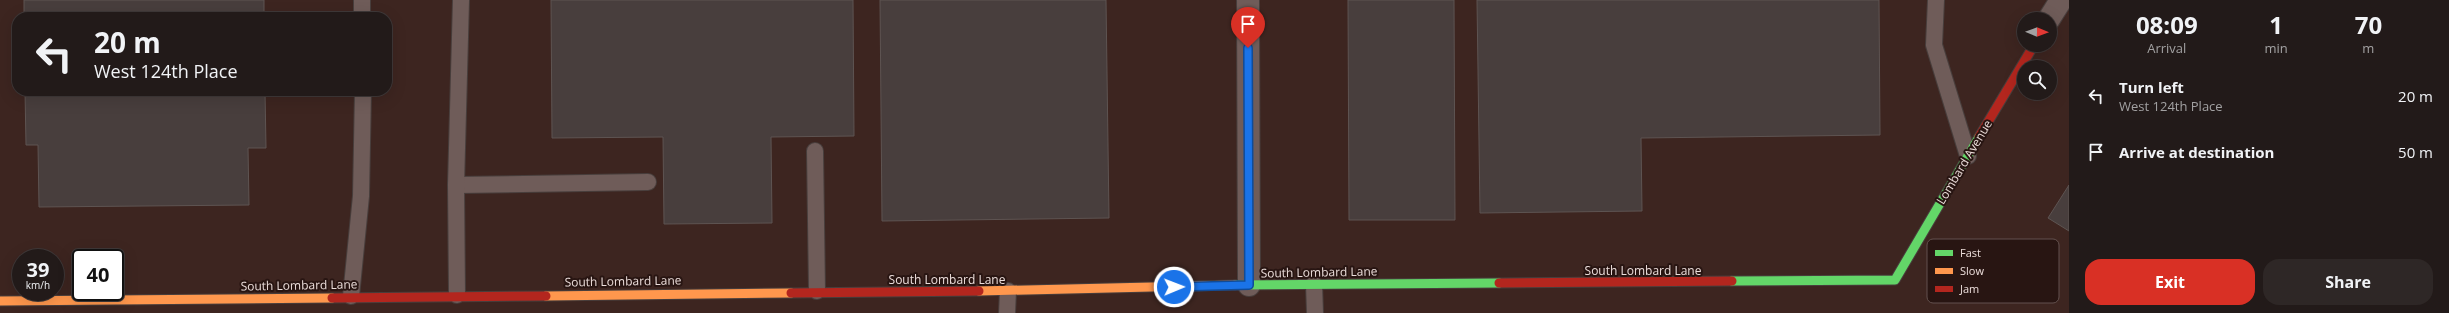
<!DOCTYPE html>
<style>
:root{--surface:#221a19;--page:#2e2726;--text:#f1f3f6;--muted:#a2a1a2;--line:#3f3838;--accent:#d93025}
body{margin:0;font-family:"Open Sans",sans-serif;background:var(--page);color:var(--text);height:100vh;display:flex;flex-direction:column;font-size:15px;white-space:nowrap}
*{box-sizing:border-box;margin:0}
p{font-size:13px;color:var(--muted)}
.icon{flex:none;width:22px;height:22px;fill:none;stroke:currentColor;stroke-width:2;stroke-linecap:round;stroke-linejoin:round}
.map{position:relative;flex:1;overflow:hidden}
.panel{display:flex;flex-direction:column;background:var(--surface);width:380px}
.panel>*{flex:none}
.top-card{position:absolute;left:12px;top:12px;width:380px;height:84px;border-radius:16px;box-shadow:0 4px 16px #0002,0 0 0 1px var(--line);background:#221a19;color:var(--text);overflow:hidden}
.needle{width:26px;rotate:91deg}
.controls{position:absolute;left:2017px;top:12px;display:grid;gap:8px}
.controls a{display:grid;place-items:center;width:40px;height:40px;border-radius:50%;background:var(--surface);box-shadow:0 4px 16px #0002,0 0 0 1px var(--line);font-size:20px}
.speed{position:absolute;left:12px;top:249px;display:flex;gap:8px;font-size:20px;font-weight:700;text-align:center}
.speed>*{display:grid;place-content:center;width:52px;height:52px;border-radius:50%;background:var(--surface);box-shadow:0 4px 16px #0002,0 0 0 1px var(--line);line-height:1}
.speed small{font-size:10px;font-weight:400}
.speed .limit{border:2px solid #111;border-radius:6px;background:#fff;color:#111}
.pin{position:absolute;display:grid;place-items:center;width:34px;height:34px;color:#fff;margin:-41px -17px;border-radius:50% 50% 50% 0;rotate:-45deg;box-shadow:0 0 4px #0007}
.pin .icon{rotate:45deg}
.me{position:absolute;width:44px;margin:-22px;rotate:89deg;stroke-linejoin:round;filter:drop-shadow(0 0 3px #0008)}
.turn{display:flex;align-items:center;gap:14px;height:84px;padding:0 16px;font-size:18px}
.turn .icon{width:52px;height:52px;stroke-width:2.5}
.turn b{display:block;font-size:28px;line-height:34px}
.eta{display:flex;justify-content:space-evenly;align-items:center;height:68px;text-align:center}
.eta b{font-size:24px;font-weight:700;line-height:28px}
.action{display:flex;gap:8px;margin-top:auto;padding:8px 16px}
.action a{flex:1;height:46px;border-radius:16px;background:var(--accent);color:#fff;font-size:16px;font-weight:700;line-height:46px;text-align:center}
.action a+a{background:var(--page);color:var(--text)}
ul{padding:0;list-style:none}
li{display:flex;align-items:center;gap:12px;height:56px;padding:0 16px}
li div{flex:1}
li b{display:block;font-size:15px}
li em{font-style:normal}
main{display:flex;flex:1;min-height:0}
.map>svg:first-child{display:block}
</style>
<main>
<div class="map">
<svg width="2069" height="313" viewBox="0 0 2069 313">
<rect width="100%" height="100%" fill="#2e2321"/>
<path fill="#3d2520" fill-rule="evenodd" d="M0 0H2069V313H0ZM17 17H387V91H17ZM2024 19H2050V45H2024ZM2024 67H2050V93H2024ZM21 258H55V292H21ZM81 258H115V292H81Z"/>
<g fill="#483e3d" stroke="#5e5452">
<rect x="24" y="0" width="240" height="17"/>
<polygon points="551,0 853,0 854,136 771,137 772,223 664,224 663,137 552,138"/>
<polygon points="880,0 1106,0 1109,218 882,221"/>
<polygon points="1348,0 1454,0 1455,220 1349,220"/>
<polygon points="1477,0 1879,0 1880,135 1641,138 1642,211 1480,213"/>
<polygon points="25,91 265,91 266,148 248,148 249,205 39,207 38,145 26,145"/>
<polygon points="2069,185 2069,231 2048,218"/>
</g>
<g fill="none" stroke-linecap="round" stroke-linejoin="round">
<defs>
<g id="lane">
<polyline points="362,0 362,17"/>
<polyline points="1936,0 1934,45 1968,156"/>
<polyline points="815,151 817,291"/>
<polyline points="456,185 648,182"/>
<polyline points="1314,284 1315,313"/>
<polyline points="457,295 456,185 461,0"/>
<polyline points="351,296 361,196 363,91"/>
<polyline points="1007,313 1008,291"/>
</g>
<g id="street">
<polyline points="1248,0 1249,285"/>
<polyline points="2049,19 2061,0"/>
</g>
<g id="fast">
<polyline points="1732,281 1895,280 1979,137"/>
<polyline points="1235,285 1499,283"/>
</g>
<g id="slow">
<polyline points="979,291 1235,285"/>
<polyline points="546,296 791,293"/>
<polyline points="0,301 332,298"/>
</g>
<g id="jam">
<polyline points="1979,137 2034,45"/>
<polyline points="1499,283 1732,281"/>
<polyline points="791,293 979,291"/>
<polyline points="332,298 546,296"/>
</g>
</defs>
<use href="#lane" stroke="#483e3c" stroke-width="18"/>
<use href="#street" stroke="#483e3c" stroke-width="24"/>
<use href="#fast" stroke="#483e3c" stroke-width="11"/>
<use href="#slow" stroke="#483e3c" stroke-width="11"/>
<use href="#jam" stroke="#483e3c" stroke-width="11"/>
<use href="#lane" stroke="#6f5c59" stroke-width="16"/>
<use href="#street" stroke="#6f5c59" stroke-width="22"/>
<use href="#fast" stroke="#63d668" stroke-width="9"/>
<use href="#slow" stroke="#ff974d" stroke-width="9"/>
<use href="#jam" stroke="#b3261e" stroke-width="9"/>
</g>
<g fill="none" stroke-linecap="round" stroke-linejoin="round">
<defs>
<polyline id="route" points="1174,287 1249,285 1248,48"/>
</defs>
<use href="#route" stroke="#114b97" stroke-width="10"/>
<use href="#route" stroke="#1a73e8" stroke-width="7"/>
</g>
<g text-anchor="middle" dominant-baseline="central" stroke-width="4" stroke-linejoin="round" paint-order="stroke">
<g font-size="12" fill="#ecdedb" stroke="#281512">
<text transform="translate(1964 162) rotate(-59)">Lombard Avenue</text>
<text x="1643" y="270">South Lombard Lane</text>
<text transform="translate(1319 272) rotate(-1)">South Lombard Lane</text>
<text x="947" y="279">South Lombard Lane</text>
<text transform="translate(623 281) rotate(-1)">South Lombard Lane</text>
<text transform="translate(299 285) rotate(-1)">South Lombard Lane</text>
</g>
</g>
<rect x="1927" y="239" width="132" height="64" rx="6" fill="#281512" stroke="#63514e" stroke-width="1"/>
<rect x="1935" y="250" width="18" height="6" fill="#63d668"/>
<rect x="1935" y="268" width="18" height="6" fill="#ff974d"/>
<rect x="1935" y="286" width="18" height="6" fill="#b3261e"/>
<g font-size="11" fill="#ecdedb">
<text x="1960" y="257">Fast</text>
<text x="1960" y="275">Slow</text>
<text x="1960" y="293">Jam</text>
</g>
</svg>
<div class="controls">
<a><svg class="needle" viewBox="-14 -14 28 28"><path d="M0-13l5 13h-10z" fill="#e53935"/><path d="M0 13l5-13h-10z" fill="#a2a1a2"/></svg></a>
<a><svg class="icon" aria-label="search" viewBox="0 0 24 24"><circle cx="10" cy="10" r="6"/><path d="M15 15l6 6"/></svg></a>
</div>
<div class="speed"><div>39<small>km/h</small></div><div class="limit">40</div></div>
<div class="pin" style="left:1248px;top:48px;background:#d93025"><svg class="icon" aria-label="arrive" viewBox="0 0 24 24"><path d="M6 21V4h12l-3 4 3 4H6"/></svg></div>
<svg class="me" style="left:1174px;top:287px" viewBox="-20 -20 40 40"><circle r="17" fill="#1a73e8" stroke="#fff" stroke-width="3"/><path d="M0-11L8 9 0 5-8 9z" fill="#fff"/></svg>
<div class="top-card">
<div class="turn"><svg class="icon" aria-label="left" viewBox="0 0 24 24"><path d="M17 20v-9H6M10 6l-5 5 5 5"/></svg><div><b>20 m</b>West 124th Place</div></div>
</div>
</div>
<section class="panel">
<div class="eta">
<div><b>08:09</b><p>Arrival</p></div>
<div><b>1</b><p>min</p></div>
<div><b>70</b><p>m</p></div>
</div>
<ul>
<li><svg class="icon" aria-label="left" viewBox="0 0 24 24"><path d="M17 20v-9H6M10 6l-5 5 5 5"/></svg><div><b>Turn left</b><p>West 124th Place</p></div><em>20 m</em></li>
<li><svg class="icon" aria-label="arrive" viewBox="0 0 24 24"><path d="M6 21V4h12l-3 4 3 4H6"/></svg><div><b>Arrive at destination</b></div><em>50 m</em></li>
</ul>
<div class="action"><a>Exit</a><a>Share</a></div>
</section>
</main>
